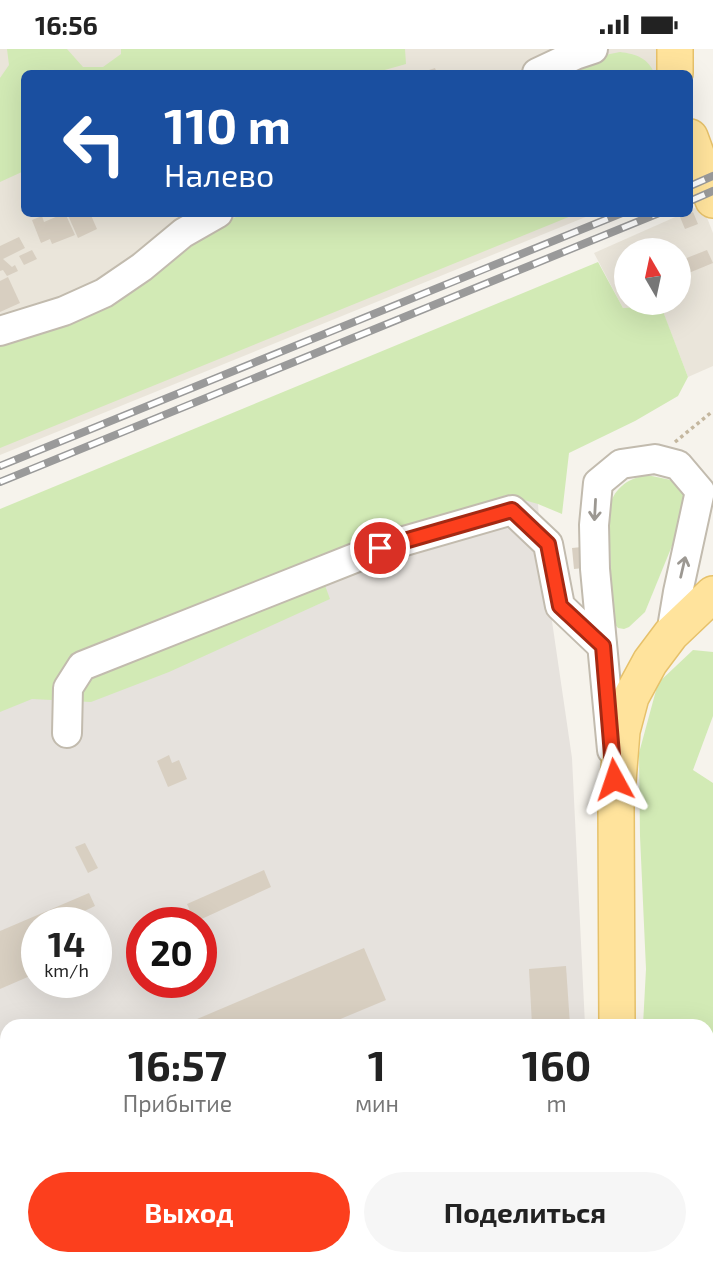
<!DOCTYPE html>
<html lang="ru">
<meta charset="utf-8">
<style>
:root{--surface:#fff;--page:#f6f6f6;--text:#222;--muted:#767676;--accent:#fc3f1d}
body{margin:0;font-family:"Exo 2",sans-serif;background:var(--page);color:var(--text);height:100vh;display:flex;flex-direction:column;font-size:26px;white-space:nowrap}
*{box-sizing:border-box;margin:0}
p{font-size:23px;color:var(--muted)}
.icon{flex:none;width:38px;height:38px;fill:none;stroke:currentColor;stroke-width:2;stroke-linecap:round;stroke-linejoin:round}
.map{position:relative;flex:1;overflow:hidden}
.details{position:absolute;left:0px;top:970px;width:714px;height:247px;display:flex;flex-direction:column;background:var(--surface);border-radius:21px 21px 0 0;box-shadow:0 7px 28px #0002}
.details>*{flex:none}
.top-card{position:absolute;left:21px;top:21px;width:672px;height:147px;border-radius:10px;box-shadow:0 7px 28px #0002;background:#1a4fa0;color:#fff;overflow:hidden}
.needle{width:46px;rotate:351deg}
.buttons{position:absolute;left:614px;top:189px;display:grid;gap:14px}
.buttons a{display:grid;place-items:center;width:77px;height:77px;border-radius:50%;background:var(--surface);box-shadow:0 7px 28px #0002;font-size:35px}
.speed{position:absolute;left:21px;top:858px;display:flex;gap:14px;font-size:35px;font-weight:700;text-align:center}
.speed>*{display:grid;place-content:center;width:91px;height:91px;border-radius:50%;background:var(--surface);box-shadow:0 7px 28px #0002;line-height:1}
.speed small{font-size:18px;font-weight:400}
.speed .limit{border:10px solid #d22;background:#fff;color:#111}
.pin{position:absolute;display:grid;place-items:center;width:60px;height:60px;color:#fff;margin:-30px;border:4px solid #fff;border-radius:50%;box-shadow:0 2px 7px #0007}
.me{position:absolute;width:77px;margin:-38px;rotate:355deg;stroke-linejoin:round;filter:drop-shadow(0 0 5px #0008)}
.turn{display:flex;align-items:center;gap:24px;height:147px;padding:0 28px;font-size:32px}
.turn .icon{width:91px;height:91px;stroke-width:2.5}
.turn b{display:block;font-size:49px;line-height:60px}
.eta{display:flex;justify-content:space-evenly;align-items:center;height:119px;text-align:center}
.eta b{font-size:42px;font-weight:700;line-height:49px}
.button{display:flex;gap:14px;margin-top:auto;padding:14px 28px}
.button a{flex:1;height:80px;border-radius:42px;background:var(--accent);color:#fff;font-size:28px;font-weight:700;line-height:80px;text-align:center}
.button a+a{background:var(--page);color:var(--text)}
.status{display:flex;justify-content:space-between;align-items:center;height:49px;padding:0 35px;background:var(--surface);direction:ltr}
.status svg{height:19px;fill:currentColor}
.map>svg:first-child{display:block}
</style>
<div class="status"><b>16:56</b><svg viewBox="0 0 49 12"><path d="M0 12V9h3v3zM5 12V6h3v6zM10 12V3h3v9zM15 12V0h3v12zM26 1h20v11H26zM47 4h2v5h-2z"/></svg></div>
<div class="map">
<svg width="713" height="1216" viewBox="0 0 713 1216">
<rect width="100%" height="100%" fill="#f6f3ec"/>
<g fill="#eae5da" fill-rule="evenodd">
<polygon points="0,0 685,0 682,24 24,24 24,164 593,165 0,406"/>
<path d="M702 156 713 184V317L688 328 661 258 623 259 594 204 682 165 690 164V161ZM626 201H679V254H626Z"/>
</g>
<path fill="#e6e2dd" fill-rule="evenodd" d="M523 245 541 497 572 709 585 976H7V1209H590V1216H0V461ZM37 873H96V933H37ZM142 873H201V933H142Z"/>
<g fill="#d2eab5">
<polygon points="7,0 67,0 83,18 103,18 121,5 121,0 405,0 406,15 374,24 24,24 24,122 0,133 0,29 9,16"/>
<path d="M620 3C636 5 648 9 654 24H559L590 9Z"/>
<polygon points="243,165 576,165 0,399 0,292 186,197 229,171"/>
<polygon points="598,213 623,259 661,257 688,328 678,347 635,372 569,404 562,465 538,455 506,446 315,509 330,550 169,623 91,653 32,650 0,663 0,460"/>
<path d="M647 426 671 431 676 435 684 446 685 465 645 563 629 578 624 580 618 579 614 574 612 569 609 461C612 441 627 429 647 426Z"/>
<polygon points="693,601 713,603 713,667 693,721 713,734 713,1216 650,1216 650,1209 707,1209 707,976 643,976 646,920 640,787 639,704 658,634"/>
</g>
<g fill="#d8cfc1">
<polygon points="435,19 437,24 420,24"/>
<polygon points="693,163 698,175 685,180 680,168"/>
<polygon points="65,164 75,186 52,195 50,190 41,194 32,171 42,167 44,173"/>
<polygon points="67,164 90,164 97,180 78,189"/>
<polygon points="19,188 25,199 3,210 12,218 15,216 18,222 7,227 3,221 0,222 0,197"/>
<polygon points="32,201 37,210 24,216 19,207"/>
<polygon points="707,201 713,214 679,228 679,212"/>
<polygon points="8,228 20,254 0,263 0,232"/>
<polygon points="582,498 584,519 574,520 572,499"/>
<polygon points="169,706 172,714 179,711 187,730 168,738 157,712"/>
<polygon points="85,794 98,819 88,824 75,798"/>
<polygon points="264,821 271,838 195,873 187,855"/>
<polygon points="89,844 95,857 76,866 79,873 37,873 37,924 0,940 0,882"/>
<polygon points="364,899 386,951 326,976 183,976"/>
<polygon points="566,917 570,976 532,976 529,920"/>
</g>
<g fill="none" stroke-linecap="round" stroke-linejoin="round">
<defs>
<g id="minor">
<polyline points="537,24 575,6 593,0"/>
<polyline points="0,282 64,262 104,244 142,218 183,184 218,164"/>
<polyline points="67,684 68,639 82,617 380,499 512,461 548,495 560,557 602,597"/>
<polyline points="612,701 595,520 594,476 598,434 621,415 655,410 678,416 700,442 678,543 671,585"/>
</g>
<g id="major">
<polyline points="675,0 675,24"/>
<polyline points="690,88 713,151"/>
<polyline points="617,976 616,757 622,682 631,648 650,613 671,585 713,545"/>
<polyline points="620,1209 620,1216"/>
</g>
</defs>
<use href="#minor" stroke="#c2bbae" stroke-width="32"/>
<use href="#major" stroke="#e6c16a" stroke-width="38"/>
<polyline stroke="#c4b79f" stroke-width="3.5" stroke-dasharray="3.5 3.5" stroke-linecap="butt" points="675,393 713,362"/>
<use href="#minor" stroke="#fff" stroke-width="28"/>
<use href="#major" stroke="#ffe39c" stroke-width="35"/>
<defs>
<g id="rail">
<polyline points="690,137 713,127"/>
<polyline points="690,152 713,142"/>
<polyline points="0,417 622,164"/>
<polyline points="0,433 659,164"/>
</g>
</defs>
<use href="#rail" stroke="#9a9a9a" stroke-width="8"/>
<use href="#rail" stroke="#fff" stroke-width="5" stroke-dasharray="16" stroke-linecap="butt"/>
</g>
<defs><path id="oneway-shaft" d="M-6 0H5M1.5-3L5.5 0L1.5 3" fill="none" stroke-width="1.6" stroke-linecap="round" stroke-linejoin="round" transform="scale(1.75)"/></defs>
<g stroke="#9c9892">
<use href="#oneway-shaft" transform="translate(595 461) rotate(93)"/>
<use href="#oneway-shaft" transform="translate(683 518) rotate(-77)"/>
</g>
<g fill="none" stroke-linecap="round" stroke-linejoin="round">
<defs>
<polyline id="route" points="380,499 512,461 548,495 560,557 603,597 614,730"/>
</defs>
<use href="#route" stroke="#a42913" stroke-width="18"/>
<use href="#route" stroke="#fc3f1d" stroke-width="12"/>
</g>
</svg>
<div class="buttons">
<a><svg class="needle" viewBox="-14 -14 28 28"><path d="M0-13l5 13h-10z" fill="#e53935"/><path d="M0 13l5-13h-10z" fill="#767676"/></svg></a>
</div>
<div class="speed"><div>14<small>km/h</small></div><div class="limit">20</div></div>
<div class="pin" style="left:380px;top:499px;background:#d93025"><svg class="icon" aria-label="arrive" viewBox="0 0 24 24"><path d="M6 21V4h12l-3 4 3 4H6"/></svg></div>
<svg class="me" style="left:614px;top:730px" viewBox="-20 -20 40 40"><path d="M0-17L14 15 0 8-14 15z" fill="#fc3f1d" stroke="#fff" stroke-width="4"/></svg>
<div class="top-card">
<div class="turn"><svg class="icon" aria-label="left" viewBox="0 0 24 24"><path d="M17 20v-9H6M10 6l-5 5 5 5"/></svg><div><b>110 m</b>Налево</div></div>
</div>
<section class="details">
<div class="eta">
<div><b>16:57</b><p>Прибытие</p></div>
<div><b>1</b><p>мин</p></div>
<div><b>160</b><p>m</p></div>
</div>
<div class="button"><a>Выход</a><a>Поделиться</a></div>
</section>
</div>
